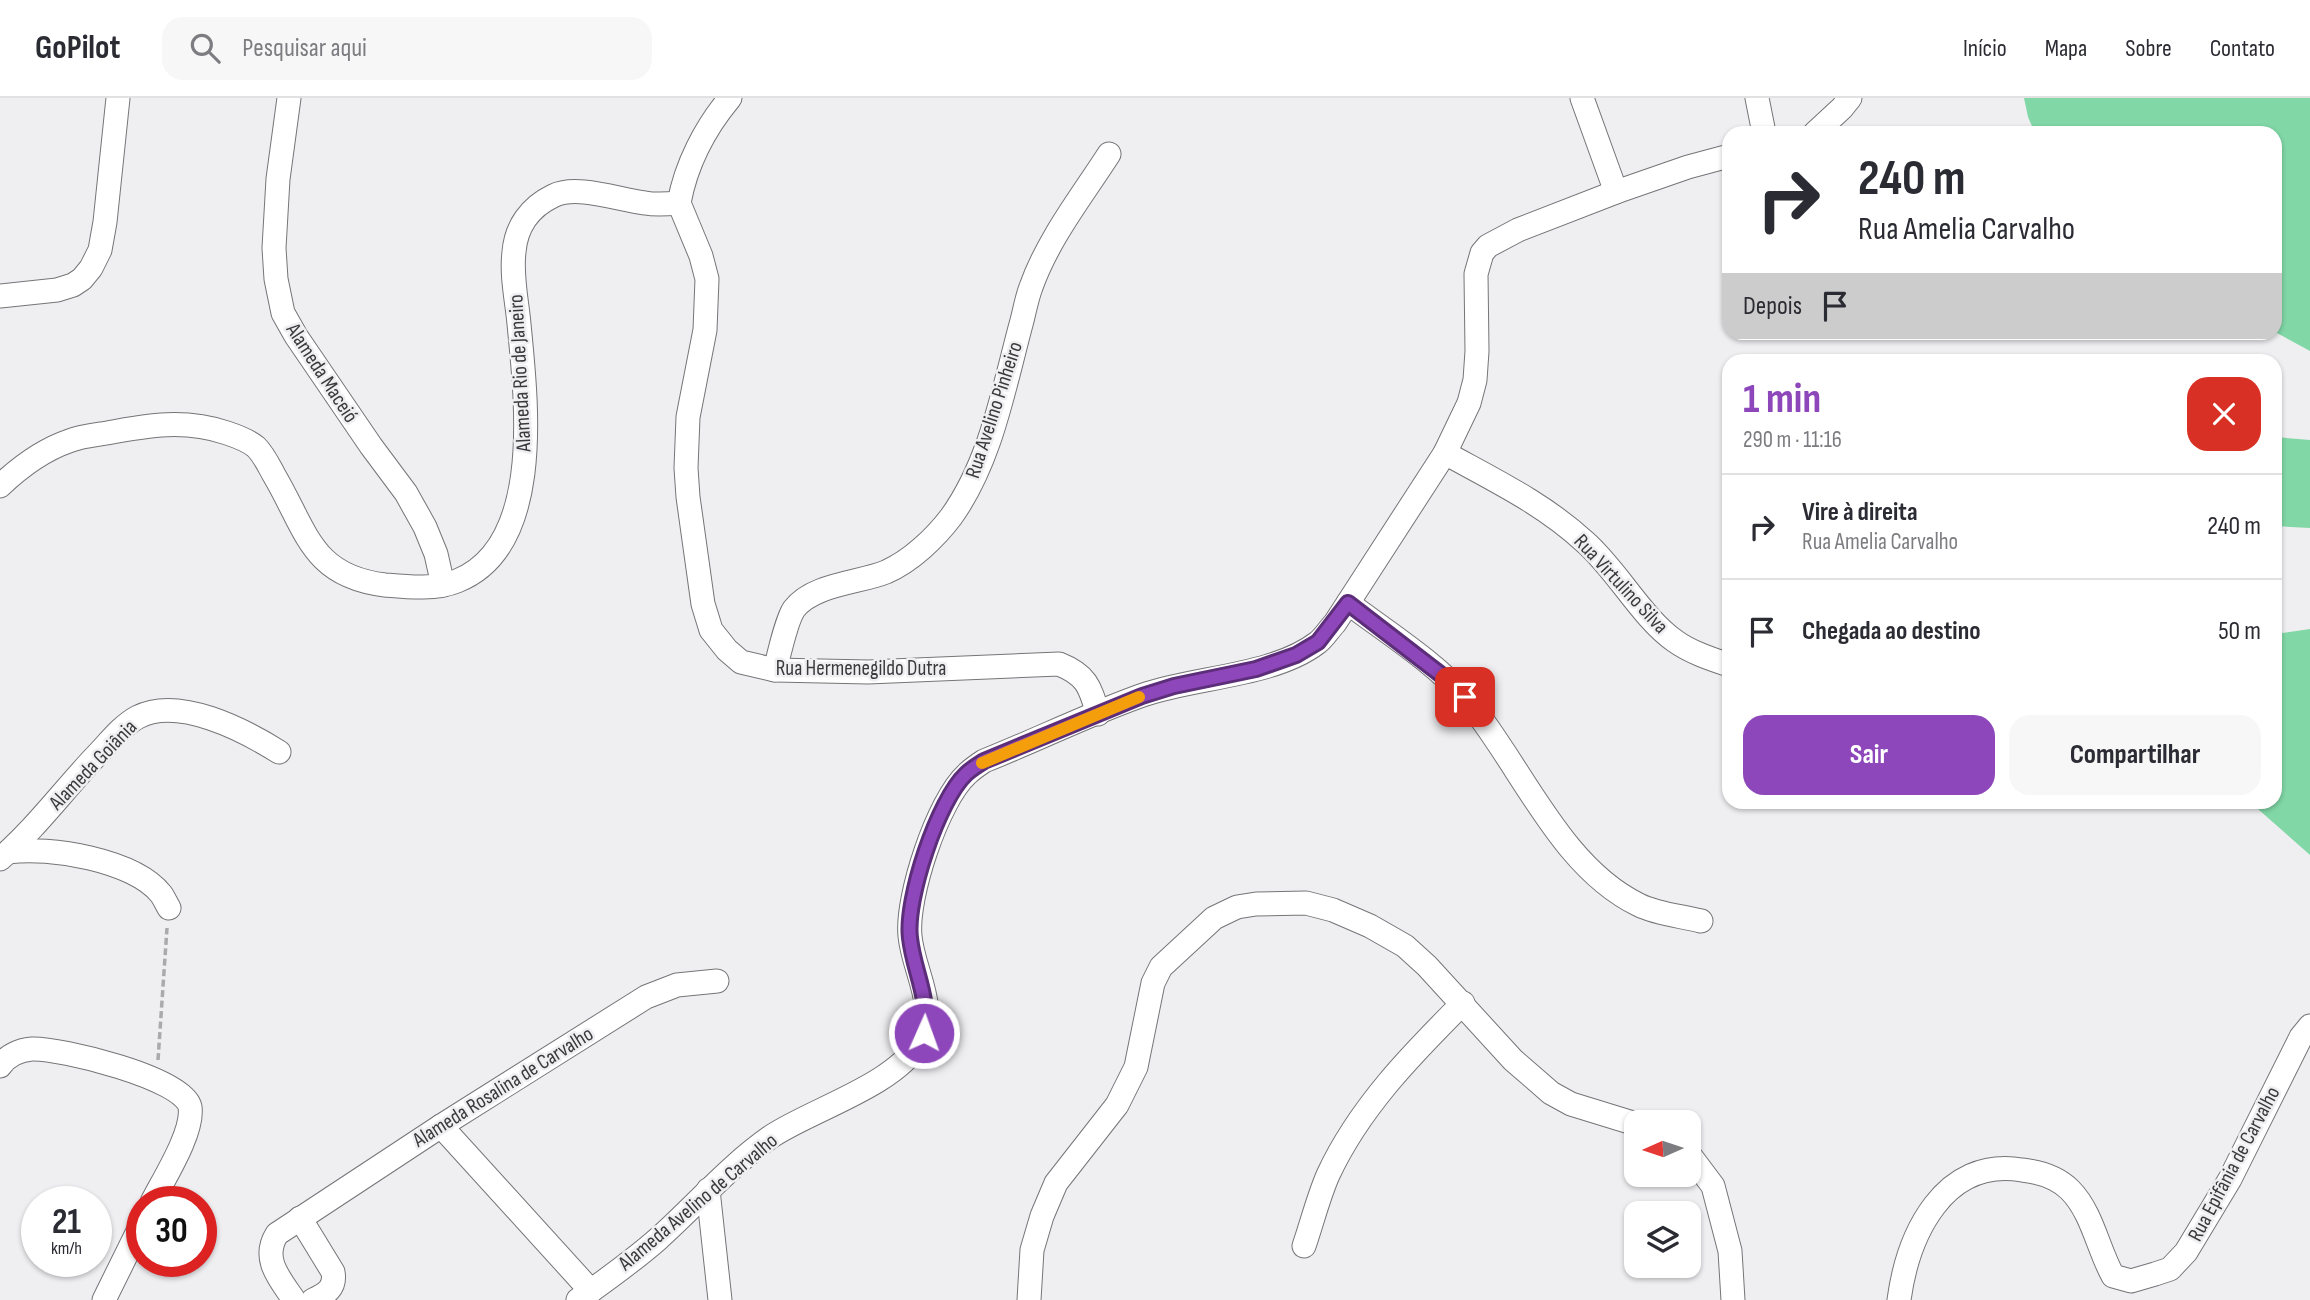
<!DOCTYPE html>
<html lang="pt">
<meta charset="utf-8">
<style>
:root{--surface:#fff;--page:#f7f7f7;--text:#2b2b33;--muted:#7c7c81;--line:#e1e1e2;--accent:#8e47ba}
body{margin:0;font-family:"Sofia Sans Condensed",sans-serif;background:var(--page);color:var(--text);height:100vh;display:flex;flex-direction:column;font-size:26px;white-space:nowrap}
*{box-sizing:border-box;margin:0}
p{font-size:23px;color:var(--muted)}
.icon{flex:none;width:38px;height:38px;fill:none;stroke:currentColor;stroke-width:2;stroke-linecap:round;stroke-linejoin:round}
.map{position:relative;flex:1;overflow:hidden}
.details{position:absolute;left:1722px;top:256px;width:560px;height:455px;display:flex;flex-direction:column;background:var(--surface);border-radius:21px;box-shadow:0 2px 5px #0004}
.details>*{flex:none}
.guide{position:absolute;left:1722px;top:28px;width:560px;height:214px;border-radius:21px;box-shadow:0 2px 5px #0004;background:#fff;color:var(--text);overflow:hidden}
.needle{width:46px;rotate:267deg}
.controls{position:absolute;left:1624px;top:1012px;display:grid;gap:14px}
.controls a{display:grid;place-items:center;width:77px;height:77px;border-radius:14px;background:var(--surface);box-shadow:0 2px 5px #0004;font-size:35px}
.speed{position:absolute;left:21px;top:1088px;display:flex;gap:14px;font-size:35px;font-weight:700;text-align:center}
.speed>*{display:grid;place-content:center;width:91px;height:91px;border-radius:50%;background:var(--surface);box-shadow:0 2px 5px #0004;line-height:1}
.speed small{font-size:18px;font-weight:400}
.speed .limit{border:10px solid #d22;background:#fff;color:#111}
.pin{position:absolute;display:grid;place-items:center;width:60px;height:60px;color:#fff;margin:-30px;border-radius:14px;box-shadow:0 4px 10px #0006}
.me{position:absolute;width:77px;margin:-38px;rotate:2deg;stroke-linejoin:round;filter:drop-shadow(0 0 5px #0008)}
.turn{display:flex;align-items:center;gap:24px;height:147px;padding:0 21px;font-size:32px}
.turn .icon{width:91px;height:91px;stroke-width:2.5}
.turn b{display:block;font-size:49px;line-height:60px}
.then{display:flex;align-items:center;height:66px;padding:0 21px;background:#0003;gap:14px;font-size:26px}
.round{display:grid;place-items:center;flex:none;width:74px;height:74px;border-radius:21px;background:var(--page)}
.head{display:flex;align-items:center;justify-content:space-between;height:119px;padding:0 21px}
h1{font-size:42px;font-weight:700;line-height:52px;color:var(--accent)}
.action{display:flex;gap:14px;margin-top:auto;padding:14px 21px}
.action a{flex:1;height:80px;border-radius:21px;background:var(--accent);color:#fff;font-size:28px;font-weight:700;line-height:80px;text-align:center}
.action a+a{background:var(--page);color:var(--text)}
ul{padding:0;list-style:none}
li{display:flex;align-items:center;gap:21px;height:105px;padding:0 21px;border-top:2px solid var(--line)}
li div{flex:1}
li b{display:block;font-size:26px}
li em{font-style:normal}
header{display:flex;align-items:center;gap:42px;box-sizing:border-box;height:98px;padding:0 35px;background:var(--surface);border-bottom:2px solid var(--line)}
header strong{font-size:33px}
nav{display:flex;gap:38px;margin-inline-start:auto;font-size:24px}
.search{width:490px;height:63px;background:var(--page);display:flex;align-items:center;gap:18px;box-sizing:border-box;padding:0 24px;border-radius:21px;color:var(--muted);font-size:26px}
.map>svg:first-child{display:block}
</style>
<header>
<strong>GoPilot</strong>
<div class="search"><svg class="icon" aria-label="search" viewBox="0 0 24 24"><circle cx="10" cy="10" r="6"/><path d="M15 15l6 6"/></svg>Pesquisar aqui</div>
<nav><a>Início</a><a>Mapa</a><a>Sobre</a><a>Contato</a></nav>
</header>
<div class="map">
<svg width="2310" height="1202" viewBox="0 0 2310 1202">
<rect width="100%" height="100%" fill="#efeff2"/>
<g fill="#81d7a6">
<polygon points="2024,0 2310,0 2310,253 2277,235 2211,242 2204,235 2275,234 2275,35 2035,35 2028,19"/>
<polygon points="2275,339 2310,342 2310,430 2275,428"/>
<polygon points="2310,531 2310,757 2250,704 2275,704 2275,536"/>
</g>
<g fill="none" stroke-linecap="round" stroke-linejoin="round">
<defs>
<g id="minor">
<polyline points="289,0 278,81 274,150 276,181 283,215 296,238 371,348 406,395 425,429 436,456 443,487"/>
<polyline points="1582,0 1616,94"/>
<polyline points="1757,0 1764,35"/>
<polyline points="1815,35 1842,10 1850,0"/>
<path d="M679 105 701 158 707 181 705 232 688 319 686 370 688 399 703 506 711 532 727 552 741 564 775 572 868 574 1059 566C1087 577 1090 589 1098 616"/>
<path d="M679 105C686 67 705 30 730 0"/>
<polyline points="0,198 57,192 73,187 82,181 91,170 100,152 105,124 118,0"/>
<path d="M1445 355C1494 382 1544 406 1585 444 1617 472 1642 520 1675 543 1690 554 1711 561 1729 567"/>
<path d="M0 388C20 369 43 352 69 343 81 338 94 337 107 335 149 327 185 321 227 335 236 338 249 343 256 349 264 357 269 368 274 377 307 433 311 478 385 487 408 489 435 492 457 483 545 448 526 300 519 226 517 203 511 178 514 154 516 129 530 109 553 98 577 86 619 102 645 105 656 107 668 106 679 105"/>
<path d="M1348 505C1384 532 1439 567 1467 602 1521 667 1560 769 1639 807 1657 816 1681 818 1701 823"/>
<path d="M775 572C779 557 786 523 794 511 813 486 859 485 886 474 911 463 935 440 951 419 990 365 1003 294 1020 230 1024 217 1026 202 1031 189 1048 141 1082 98 1109 56"/>
<path d="M9 754C49 748 134 762 161 796 164 800 166 805 169 810"/>
<path d="M0 761C35 731 63 693 95 659 108 646 121 628 138 619 179 598 244 632 279 654"/>
<path d="M0 968C7 958 19 952 32 951 60 950 184 980 190 1009 194 1034 163 1082 152 1104"/>
<polyline points="441,1028 591,1193"/>
<polyline points="1689,1056 1713,1088 1730,1153 1733,1202"/>
<polyline points="708,1092 720,1202"/>
<path d="M300 1120 333 1174C336 1190 326 1196 313 1202"/>
<path d="M1304 1148C1312 1125 1318 1100 1328 1077 1359 1010 1411 957 1463 905"/>
<polyline points="104,1202 142,1125"/>
<path d="M294 1202C280 1181 261 1161 277 1136L441 1028 646 899 677 887 717 883"/>
<path d="M578 1202C605 1183 633 1163 658 1141 696 1107 730 1067 772 1038 813 1011 893 988 919 945 940 911 913 873 910 838 906 799 938 702 967 676 972 671 978 667 984 663 1037 642 1089 616 1143 597 1195 579 1274 578 1317 545 1324 540 1329 531 1335 525L1445 355 1469 305 1475 282 1477 253 1476 176 1482 155 1488 148 1518 132 1616 94 1688 69 1729 58"/>
<polyline points="1029,1202 1032,1152 1042,1118 1056,1085 1117,1007 1136,969 1153,885 1161,869 1214,820 1237,809 1256,806 1306,805 1333,812 1370,828 1405,848 1427,868 1513,962 1551,995 1571,1006 1636,1026"/>
<path d="M1899 1202C1908 1136 1944 1059 2022 1072 2040 1074 2057 1079 2070 1092 2092 1114 2098 1151 2113 1178L2131 1183 2155 1176 2170 1171 2186 1154 2230 1081 2301 939 2310 928"/>
</g>
</defs>
<use href="#minor" stroke="#757578" stroke-width="25"/>
<polyline stroke="#aaa9ac" stroke-width="3.5" stroke-dasharray="7 3.5" stroke-linecap="butt" points="158,962 167,830"/>
<use href="#minor" stroke="#fff" stroke-width="23"/>
</g>
<g fill="none" stroke-linecap="round" stroke-linejoin="round">
<defs>
<path id="route" d="M924 935C930 899 914 875 910 840 905 802 938 702 966 676 971 671 978 667 984 663L1142 598 1174 588 1256 571 1296 557 1318 544 1348 505 1444 579 1465 599"/>
</defs>
<use href="#route" stroke="#5c2e79" stroke-width="18"/>
<use href="#route" stroke="#8e47ba" stroke-width="12"/>
<polyline stroke="#f59e0b" stroke-width="12" points="982,665 1139,599"/>
</g>
<g text-anchor="middle" dominant-baseline="central" stroke-width="5" stroke-linejoin="round" paint-order="stroke">
<g font-size="21" fill="#3a393b" stroke="#efeff2">
<text transform="translate(322 275) rotate(57)">Alameda Maceió</text>
<text transform="translate(520 275) rotate(-93)">Alameda Rio de Janeiro</text>
<text transform="translate(994 312) rotate(-72)">Rua Avelino Pinheiro</text>
<text transform="translate(1621 486) rotate(47)">Rua Virtulino Silva</text>
<text x="861" y="570">Rua Hermenegildo Dutra</text>
<text transform="translate(93 667) rotate(-46)">Alameda Goiânia</text>
<text transform="translate(503 989) rotate(-32)">Alameda Rosalina de Carvalho</text>
<text transform="translate(2234 1066) rotate(-62)">Rua Epifânia de Carvalho</text>
<text transform="translate(698 1104) rotate(-40)">Alameda Avelino de Carvalho</text>
</g>
</g>
</svg>
<div class="controls">
<a><svg class="needle" viewBox="-14 -14 28 28"><path d="M0-13l5 13h-10z" fill="#e53935"/><path d="M0 13l5-13h-10z" fill="#7c7c81"/></svg></a>
<a><svg class="icon" aria-label="layers" viewBox="0 0 24 24"><path d="M12 4l9 5-9 5-9-5zM3 14l9 5 9-5"/></svg></a>
</div>
<div class="speed"><div>21<small>km/h</small></div><div class="limit">30</div></div>
<div class="pin" style="left:1465px;top:599px;background:#d93025"><svg class="icon" aria-label="arrive" viewBox="0 0 24 24"><path d="M6 21V4h12l-3 4 3 4H6"/></svg></div>
<svg class="me" style="left:924px;top:935px" viewBox="-20 -20 40 40"><circle r="17" fill="#8e47ba" stroke="#fff" stroke-width="3"/><path d="M0-11L8 9 0 5-8 9z" fill="#fff"/></svg>
<div class="guide">
<div class="turn"><svg class="icon" aria-label="right" viewBox="0 0 24 24"><path d="M7 20v-9h11M14 6l5 5-5 5"/></svg><div><b>240 m</b>Rua Amelia Carvalho</div></div>
<div class="then">Depois<svg class="icon" aria-label="arrive" viewBox="0 0 24 24"><path d="M6 21V4h12l-3 4 3 4H6"/></svg></div>
</div>
<section class="details">
<div class="head"><div><h1>1 min</h1><p>290 m · 11:16</p></div><a class="round" style="background:#d93025;color:#fff"><svg class="icon" aria-label="close" viewBox="0 0 24 24"><path d="M6 6l12 12M18 6L6 18"/></svg></a></div>
<ul>
<li><svg class="icon" aria-label="right" viewBox="0 0 24 24"><path d="M7 20v-9h11M14 6l5 5-5 5"/></svg><div><b>Vire à direita</b><p>Rua Amelia Carvalho</p></div><em>240 m</em></li>
<li><svg class="icon" aria-label="arrive" viewBox="0 0 24 24"><path d="M6 21V4h12l-3 4 3 4H6"/></svg><div><b>Chegada ao destino</b></div><em>50 m</em></li>
</ul>
<div class="action"><a>Sair</a><a>Compartilhar</a></div>
</section>
</div>
